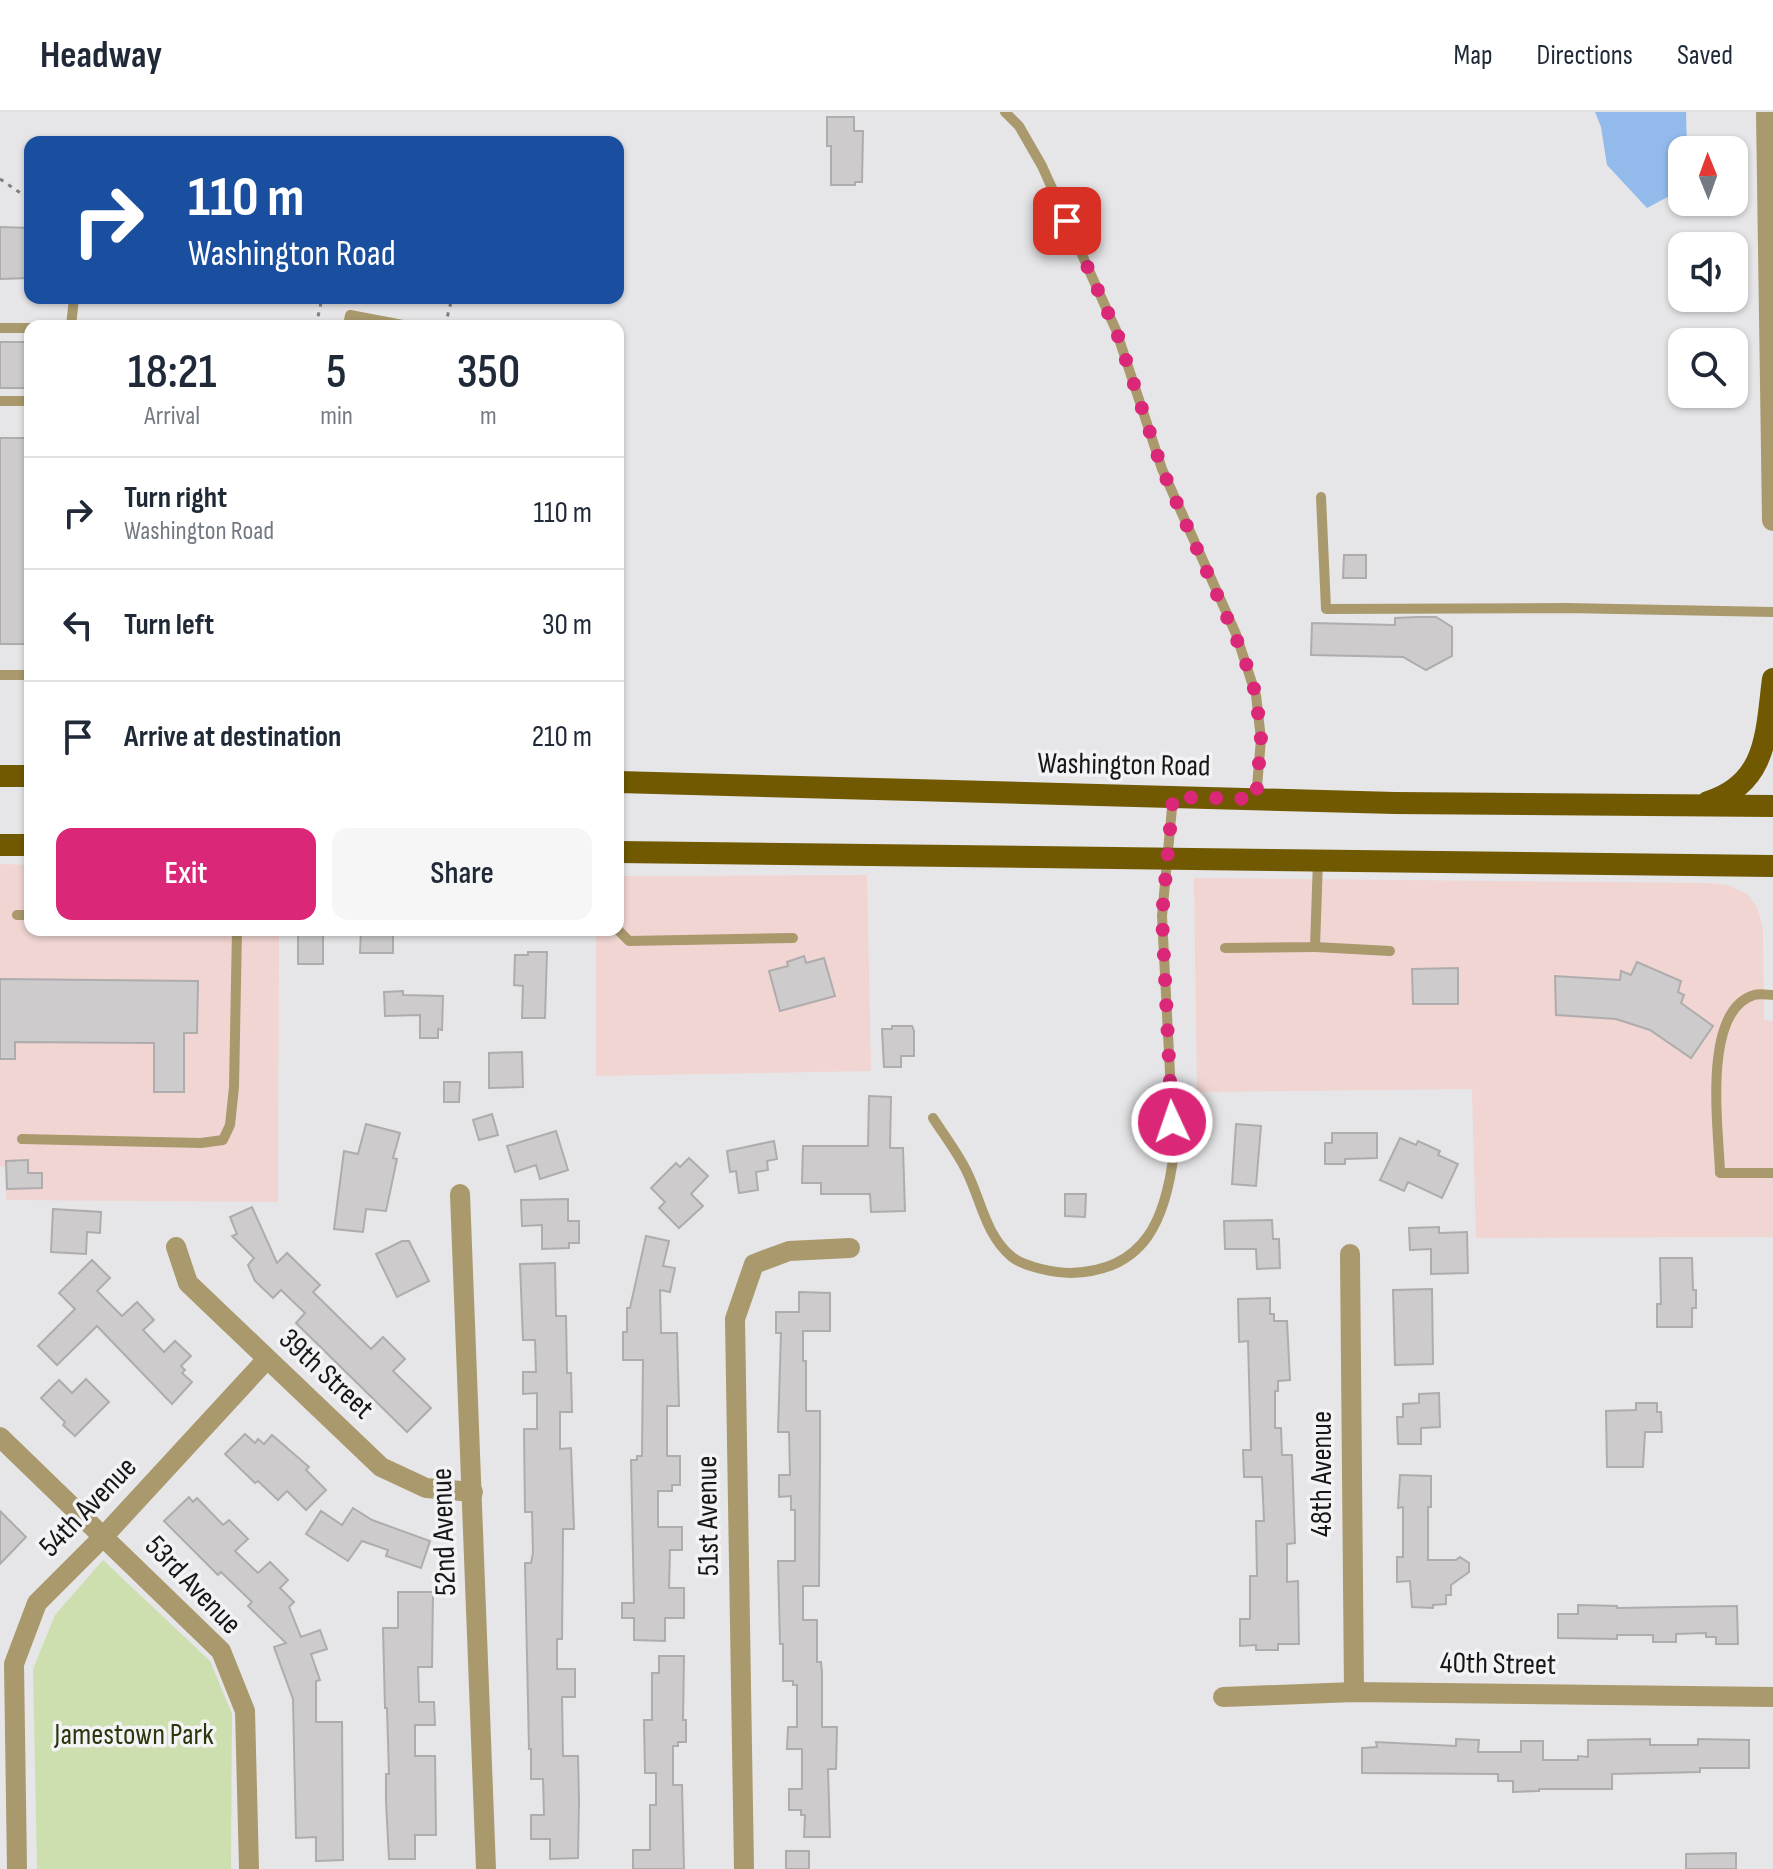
<!DOCTYPE html>
<style>
:root{--surface:#fff;--page:#f6f6f7;--text:#1f2937;--muted:#747a83;--line:#e0e1e3;--accent:#db2777}
body{margin:0;font-family:"Sofia Sans Condensed",sans-serif;background:var(--page);color:var(--text);height:100vh;display:flex;flex-direction:column;font-size:30px;white-space:nowrap}
*{box-sizing:border-box;margin:0}
p{font-size:26px;color:var(--muted)}
.icon{flex:none;width:44px;height:44px;fill:none;stroke:currentColor;stroke-width:2;stroke-linecap:round;stroke-linejoin:round}
.map{position:relative;flex:1;overflow:hidden}
.panel{position:absolute;left:24px;top:208px;width:600px;height:616px;display:flex;flex-direction:column;background:var(--surface);border-radius:16px;box-shadow:0 2px 6px #0004}
.panel>*{flex:none}
.guide{position:absolute;left:24px;top:24px;width:600px;height:168px;border-radius:16px;box-shadow:0 2px 6px #0004;background:#1a4fa0;color:#fff;overflow:hidden}
.needle{width:52px;rotate:359deg}
.controls{position:absolute;left:1668px;top:24px;display:grid;gap:16px}
.controls a{display:grid;place-items:center;width:80px;height:80px;border-radius:16px;background:var(--surface);box-shadow:0 2px 6px #0004;font-size:40px}
.pin{position:absolute;display:grid;place-items:center;width:68px;height:68px;color:#fff;margin:-34px;border-radius:16px;box-shadow:0 4px 12px #0006}
.me{position:absolute;width:88px;margin:-44px;rotate:357deg;stroke-linejoin:round;filter:drop-shadow(0 0 6px #0008)}
.turn{display:flex;align-items:center;gap:28px;height:168px;padding:0 32px;font-size:36px}
.turn .icon{width:104px;height:104px;stroke-width:2.5}
.turn b{display:block;font-size:56px;line-height:68px}
.eta{display:flex;justify-content:space-evenly;align-items:center;height:136px;text-align:center}
.eta b{font-size:48px;font-weight:600;line-height:56px}
.action{display:flex;gap:16px;margin-top:auto;padding:16px 32px}
.action a{flex:1;height:92px;border-radius:16px;background:var(--accent);color:#fff;font-size:32px;font-weight:600;line-height:92px;text-align:center}
.action a+a{background:var(--page);color:var(--text)}
ul{padding:0;list-style:none}
li{display:flex;align-items:center;gap:24px;height:112px;padding:0 32px;border-top:2px solid var(--line)}
li div{flex:1}
li b{display:block;font-size:30px}
li em{font-style:normal}
header{display:flex;align-items:center;gap:48px;box-sizing:border-box;height:112px;padding:0 40px;background:var(--surface);border-bottom:2px solid var(--line)}
header strong{font-size:38px}
nav{display:flex;gap:44px;margin-inline-start:auto;font-size:28px}
.map>svg:first-child{display:block}
</style>
<header>
<strong>Headway</strong>
<nav><a>Map</a><a>Directions</a><a>Saved</a></nav>
</header>
<div class="map">
<svg width="1773" height="1757" viewBox="0 0 1773 1757">
<rect width="100%" height="100%" fill="#e6e6e8"/>
<g fill="#f0d5d2">
<polygon points="0,752 30,753 30,818 279,818 278,1090 6,1088 5,1055 0,1054"/>
<polygon points="867,763 871,959 596,964 596,818 618,818 618,764"/>
<polygon points="1194,766 1710,771 1728,773 1747,782 1757,795 1763,816 1764,908 1773,909 1773,1125 1476,1126 1472,977 1197,980"/>
</g>
<polygon fill="#cddfaf" points="103,1448 210,1549 232,1602 231,1757 37,1757 33,1557 55,1503"/>
<polygon fill="#92baeb" points="1595,0 1686,0 1687,38 1682,38 1682,64 1677,80 1647,96 1607,53 1601,15"/>
<g fill="#cdcbcb" stroke="#aeacac" stroke-width="2">
<polygon points="827,5 854,5 854,19 863,19 862,70 855,70 855,73 831,73 831,34 827,34"/>
<polygon points="0,115 30,116 30,166 0,167"/>
<rect x="0" y="230" width="30" height="46"/>
<rect x="0" y="326" width="30" height="206"/>
<polygon points="1344,443 1366,443 1366,466 1343,466"/>
<polygon points="1418,505 1436,505 1452,515 1452,544 1426,558 1403,545 1311,543 1312,511 1395,513 1395,506"/>
<rect x="298" y="818" width="25" height="34"/>
<polygon points="361,818 393,818 393,841 360,841"/>
<polygon points="528,840 547,840 545,906 522,906 523,874 514,873 515,843 528,843"/>
<polygon points="804,844 806,851 824,846 835,884 780,899 769,859 788,854 787,850"/>
<polygon points="1637,850 1681,869 1678,880 1684,883 1681,891 1713,914 1691,946 1650,918 1616,907 1556,903 1555,864 1620,868 1621,859 1631,863"/>
<polygon points="1458,856 1458,892 1413,892 1412,857"/>
<polygon points="0,867 198,869 197,921 184,921 184,980 154,980 154,931 15,930 15,947 0,947"/>
<polygon points="403,879 403,883 443,884 442,918 438,917 438,926 420,926 420,903 385,904 384,880"/>
<polygon points="892,914 912,914 914,919 914,944 901,944 901,955 884,955 882,917 892,917"/>
<polygon points="522,940 523,975 489,976 489,941"/>
<polygon points="444,970 460,970 459,990 444,990"/>
<polygon points="869,984 891,985 890,1036 903,1036 905,1099 871,1100 870,1082 821,1082 821,1071 802,1071 803,1034 868,1034"/>
<polygon points="492,1002 498,1023 479,1028 473,1008"/>
<polygon points="366,1012 400,1021 393,1046 397,1047 386,1099 366,1097 363,1120 334,1117 344,1039 358,1042"/>
<polygon points="1236,1012 1261,1014 1256,1074 1232,1072"/>
<polygon points="556,1019 568,1058 540,1067 536,1053 515,1060 507,1034"/>
<polygon points="1332,1021 1377,1021 1377,1046 1345,1047 1345,1052 1325,1052 1325,1031 1332,1031"/>
<polygon points="1400,1026 1416,1033 1418,1029 1440,1039 1438,1043 1458,1052 1442,1086 1408,1070 1404,1079 1380,1068"/>
<polygon points="774,1029 777,1047 767,1049 768,1058 756,1060 758,1078 739,1081 736,1059 730,1060 727,1039"/>
<polygon points="689,1046 708,1064 691,1082 703,1094 679,1116 659,1096 665,1090 651,1076 676,1051 680,1055"/>
<polygon points="28,1048 28,1061 42,1061 42,1076 7,1077 6,1049"/>
<polygon points="1065,1082 1086,1082 1085,1105 1065,1104"/>
<polygon points="568,1087 568,1109 579,1109 579,1131 569,1131 569,1136 542,1137 542,1113 522,1114 521,1088"/>
<polygon points="252,1095 277,1151 287,1141 320,1173 313,1180 371,1237 383,1225 405,1247 393,1259 431,1296 407,1320 296,1211 305,1201 281,1178 273,1186 255,1169 248,1153 254,1146 232,1124 237,1122 230,1105"/>
<polygon points="53,1097 101,1100 100,1121 87,1120 86,1142 51,1140"/>
<polygon points="1272,1108 1273,1127 1279,1127 1280,1156 1257,1157 1256,1137 1225,1137 1224,1109"/>
<polygon points="1439,1115 1439,1121 1467,1120 1468,1161 1431,1162 1431,1137 1410,1138 1409,1116"/>
<polygon points="646,1124 669,1129 663,1154 675,1156 670,1180 660,1178 661,1221 677,1221 679,1294 667,1294 667,1344 680,1344 680,1373 672,1373 672,1379 658,1379 658,1415 682,1415 682,1438 670,1438 669,1476 684,1476 684,1506 665,1506 665,1529 634,1528 634,1506 622,1506 622,1491 634,1491 631,1348 637,1348 637,1344 642,1344 643,1248 623,1248 623,1220 627,1220 627,1196 630,1196"/>
<polygon points="402,1129 409,1129 429,1169 397,1185 376,1142"/>
<polygon points="1660,1146 1692,1146 1693,1178 1696,1178 1696,1196 1692,1196 1692,1215 1657,1215 1657,1192 1661,1192"/>
<polygon points="92,1148 110,1166 97,1179 122,1204 137,1190 154,1208 143,1218 164,1240 175,1229 191,1244 181,1254 185,1258 182,1261 192,1270 172,1292 97,1214 57,1253 38,1234 75,1197 59,1181"/>
<polygon points="555,1151 556,1204 566,1204 567,1261 571,1261 572,1300 560,1300 560,1337 571,1336 574,1417 563,1417 562,1527 557,1527 557,1557 575,1557 575,1585 562,1585 563,1644 578,1644 579,1688 578,1746 550,1747 550,1727 531,1727 531,1703 544,1703 543,1667 531,1667 531,1637 529,1637 525,1451 531,1451 533,1441 532,1400 525,1400 524,1317 537,1317 537,1281 523,1282 523,1260 536,1260 535,1228 523,1228 520,1152"/>
<polygon points="1432,1177 1433,1252 1395,1253 1393,1178"/>
<polygon points="799,1180 830,1181 830,1219 803,1219 803,1249 806,1249 806,1299 820,1299 820,1349 819,1474 803,1474 803,1508 817,1508 817,1550 821,1550 822,1561 822,1615 837,1615 836,1657 828,1657 830,1725 804,1725 805,1703 801,1703 801,1698 789,1698 789,1677 802,1677 802,1637 787,1637 788,1615 797,1615 797,1573 793,1573 793,1569 783,1569 783,1532 780,1532 778,1449 795,1449 795,1398 791,1398 791,1384 779,1385 779,1363 790,1363 789,1320 778,1320 781,1221 776,1221 776,1200 799,1200"/>
<polygon points="1270,1186 1270,1202 1274,1202 1274,1209 1287,1209 1290,1268 1278,1269 1278,1279 1275,1279 1275,1316 1281,1316 1282,1343 1292,1343 1295,1431 1287,1432 1287,1470 1298,1469 1299,1532 1278,1532 1278,1538 1256,1538 1256,1533 1240,1534 1240,1507 1250,1507 1250,1464 1257,1464 1256,1409 1264,1409 1262,1365 1244,1365 1243,1338 1251,1338 1248,1229 1239,1230 1238,1187"/>
<polygon points="86,1267 109,1290 75,1324 63,1313 65,1310 41,1286 59,1268 72,1281"/>
<polygon points="1439,1281 1440,1315 1421,1316 1421,1332 1398,1332 1397,1305 1403,1305 1403,1292 1419,1291 1419,1282"/>
<polygon points="1636,1291 1657,1291 1657,1300 1661,1300 1662,1320 1645,1320 1643,1355 1607,1355 1606,1299 1636,1298"/>
<polygon points="245,1322 255,1331 258,1327 264,1332 272,1323 309,1355 306,1358 326,1378 306,1398 287,1379 278,1388 258,1369 255,1371 225,1342"/>
<polygon points="1400,1363 1431,1364 1431,1395 1428,1395 1428,1448 1456,1448 1460,1445 1469,1451 1469,1460 1451,1473 1451,1483 1446,1483 1446,1492 1433,1493 1433,1496 1412,1495 1410,1469 1397,1470 1397,1445 1403,1445 1403,1395 1398,1396"/>
<polygon points="189,1385 193,1390 197,1386 223,1413 229,1408 248,1427 235,1439 258,1461 270,1450 288,1468 280,1476 294,1490 289,1495 301,1525 320,1518 327,1537 311,1542 320,1568 316,1569 316,1610 342,1610 343,1748 316,1749 316,1725 296,1726 293,1587 274,1535 286,1531 248,1494 252,1490 221,1460 218,1463 164,1409"/>
<polygon points="353,1396 372,1408 430,1429 421,1456 386,1444 388,1438 362,1429 348,1449 306,1422 321,1399 342,1413"/>
<polygon points="0,1399 26,1425 0,1452"/>
<polygon points="398,1480 433,1480 432,1555 418,1555 419,1590 434,1590 435,1613 415,1613 415,1644 435,1644 436,1723 415,1723 415,1747 389,1747 386,1689 386,1662 389,1662 387,1596 385,1596 383,1516 398,1516"/>
<polygon points="1578,1493 1617,1494 1617,1496 1737,1494 1738,1532 1716,1532 1716,1525 1706,1525 1706,1521 1676,1522 1676,1530 1653,1530 1653,1523 1617,1523 1617,1527 1558,1526 1558,1502 1578,1502"/>
<polygon points="659,1544 684,1544 683,1608 686,1608 686,1630 678,1630 678,1634 673,1634 673,1673 682,1673 684,1757 633,1757 633,1738 650,1738 650,1693 656,1693 656,1661 645,1661 644,1608 652,1608 652,1561 659,1561"/>
<polygon points="1456,1627 1479,1628 1478,1640 1521,1640 1521,1629 1543,1629 1543,1648 1578,1648 1578,1644 1588,1645 1588,1628 1650,1627 1650,1633 1698,1633 1698,1627 1749,1628 1749,1656 1700,1656 1700,1660 1612,1662 1612,1677 1539,1677 1539,1679 1513,1680 1513,1669 1498,1669 1498,1662 1362,1661 1362,1636 1377,1635 1376,1630 1456,1634"/>
<rect x="786" y="1739" width="23" height="18"/>
<polygon points="1736,1741 1736,1757 1686,1757 1686,1742"/>
</g>
<g fill="none" stroke-linecap="round" stroke-linejoin="round">
<g stroke="#7f7f81" stroke-width="3" stroke-dasharray="4 6" stroke-linecap="butt">
<polyline points="0,67 22,82 30,82"/>
<polyline points="316,214 322,186"/>
<polyline points="445,214 452,186"/>
</g>
<g stroke="#a9996c" stroke-width="10">
<polyline points="1005,0 1019,14 1042,54 1116,218 1162,357 1236,522 1256,583 1261,627 1256,687"/>
<polyline points="71,214 74,186"/>
<polyline points="348,214 350,203 408,214"/>
<polyline points="0,216 30,216"/>
<polyline points="0,289 30,289"/>
<polyline points="1321,385 1326,497 1566,496 1773,500"/>
<polyline points="0,563 30,563"/>
<polyline points="17,803 30,803"/>
<polyline points="219,818 237,819"/>
<polyline points="618,818 629,829 793,826"/>
<polyline points="1315,835 1390,839"/>
<polyline points="1225,836 1315,835 1318,748"/>
<path d="M1773 883C1768 883 1760 881 1754 883 1701 899 1719 1019 1720 1061H1773"/>
<path d="M933 1006C944 1023 957 1040 966 1058 981 1087 985 1123 1012 1145 1025 1155 1055 1161 1071 1161 1146 1159 1166 1106 1174 1040L1162 804 1173 685"/>
<polyline points="22,1027 201,1031 223,1028 230,1013 234,975 237,818"/>
</g>
<g stroke="#a9996c" stroke-width="20">
<polyline points="460,1082 486,1757"/>
<polyline points="176,1135 188,1171 381,1355 426,1376 473,1380"/>
<polyline points="1350,1142 1354,1580"/>
<polyline points="0,1325 221,1539 245,1599 249,1757"/>
<polyline points="1223,1585 1354,1580 1773,1585"/>
<polyline points="17,1757 14,1552 37,1491 103,1425 267,1247"/>
<polyline points="744,1757 735,1207 754,1152 789,1139 850,1136"/>
</g>
<polyline stroke="#a9996c" stroke-width="22" points="1767,0 1773,408"/>
<g stroke="#705900" stroke-width="22">
<polyline points="0,664 30,664"/>
<polyline points="618,670 1395,691 1773,694"/>
<path d="M1708 690C1768 671 1766 620 1773 567"/>
<polyline points="0,733 30,733"/>
<polyline points="618,740 1773,754"/>
</g>
</g>
<g fill="none" stroke-linecap="round" stroke-linejoin="round">
<polyline stroke="#db2777" stroke-width="14" stroke-dasharray="0 25.2" points="1067,109 1117,221 1162,357 1243,542 1256,583 1261,627 1256,687 1173,685 1162,804 1172,1010"/>
</g>
<g text-anchor="middle" dominant-baseline="central" stroke-width="7" stroke-linejoin="round" paint-order="stroke">
<g font-size="30" fill="#171718" stroke="#f3f3f5">
<text transform="translate(1124 653) rotate(1)">Washington Road</text>
<text transform="translate(326 1262) rotate(43)">39th Street</text>
<text transform="translate(1322 1362) rotate(-90)">48th Avenue</text>
<text transform="translate(88 1395) rotate(-46)">54th Avenue</text>
<text transform="translate(708 1404) rotate(-91)">51st Avenue</text>
<text transform="translate(444 1420) rotate(-92)">52nd Avenue</text>
<text transform="translate(193 1473) rotate(46)">53rd Avenue</text>
<text transform="translate(1498 1552) rotate(1)">40th Street</text>
</g>
<g font-size="30" fill="#2a370c" stroke="#f3f3f5">
<text x="134" y="1623">Jamestown Park</text>
</g>
</g>
</svg>
<div class="controls">
<a><svg class="needle" viewBox="-14 -14 28 28"><path d="M0-13l5 13h-10z" fill="#e53935"/><path d="M0 13l5-13h-10z" fill="#747a83"/></svg></a>
<a><svg class="icon" aria-label="sound" viewBox="0 0 24 24"><path d="M4 9h4l5-4v14l-5-4H4zM17 9q2 3 0 6"/></svg></a>
<a><svg class="icon" aria-label="search" viewBox="0 0 24 24"><circle cx="10" cy="10" r="6"/><path d="M15 15l6 6"/></svg></a>
</div>
<div class="pin" style="left:1067px;top:109px;background:#d93025"><svg class="icon" aria-label="arrive" viewBox="0 0 24 24"><path d="M6 21V4h12l-3 4 3 4H6"/></svg></div>
<svg class="me" style="left:1172px;top:1010px" viewBox="-20 -20 40 40"><circle r="17" fill="#db2777" stroke="#fff" stroke-width="3"/><path d="M0-11L8 9 0 5-8 9z" fill="#fff"/></svg>
<div class="guide">
<div class="turn"><svg class="icon" aria-label="right" viewBox="0 0 24 24"><path d="M7 20v-9h11M14 6l5 5-5 5"/></svg><div><b>110 m</b>Washington Road</div></div>
</div>
<section class="panel">
<div class="eta">
<div><b>18:21</b><p>Arrival</p></div>
<div><b>5</b><p>min</p></div>
<div><b>350</b><p>m</p></div>
</div>
<ul>
<li><svg class="icon" aria-label="right" viewBox="0 0 24 24"><path d="M7 20v-9h11M14 6l5 5-5 5"/></svg><div><b>Turn right</b><p>Washington Road</p></div><em>110 m</em></li>
<li><svg class="icon" aria-label="left" viewBox="0 0 24 24"><path d="M17 20v-9H6M10 6l-5 5 5 5"/></svg><div><b>Turn left</b></div><em>30 m</em></li>
<li><svg class="icon" aria-label="arrive" viewBox="0 0 24 24"><path d="M6 21V4h12l-3 4 3 4H6"/></svg><div><b>Arrive at destination</b></div><em>210 m</em></li>
</ul>
<div class="action"><a>Exit</a><a>Share</a></div>
</section>
</div>
